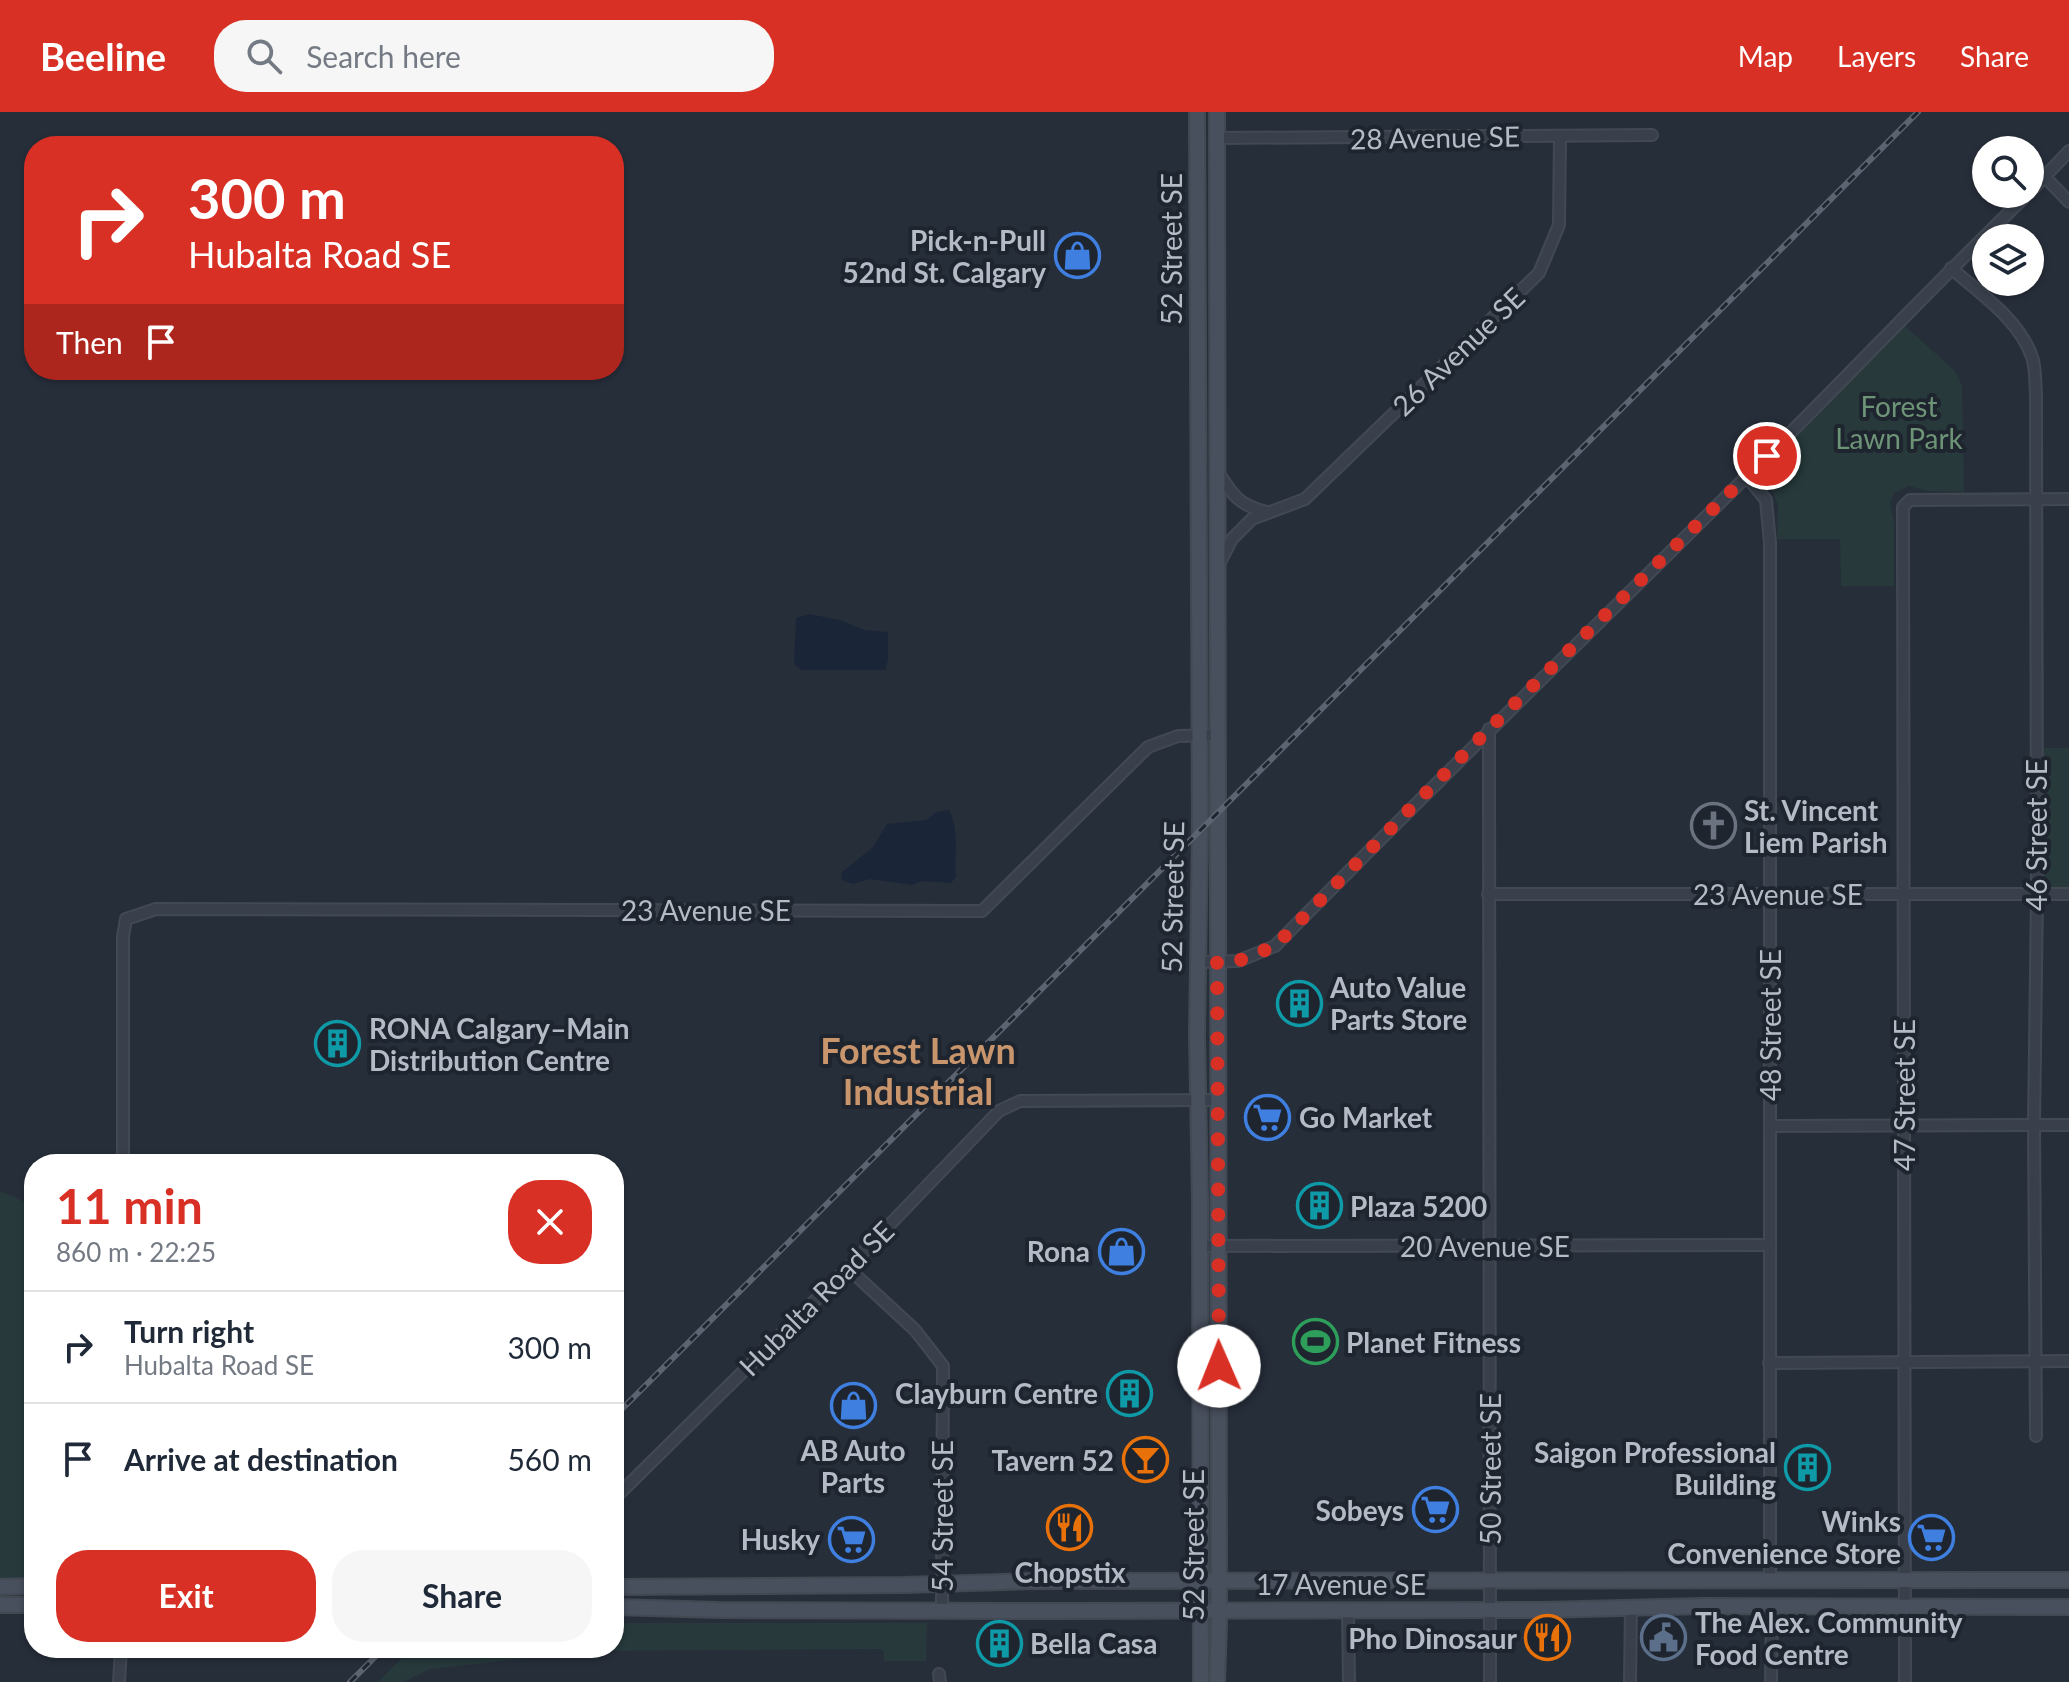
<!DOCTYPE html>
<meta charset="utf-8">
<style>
:root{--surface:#fff;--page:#f6f6f7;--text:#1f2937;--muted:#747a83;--line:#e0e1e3;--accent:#d93025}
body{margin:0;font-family:Lato,sans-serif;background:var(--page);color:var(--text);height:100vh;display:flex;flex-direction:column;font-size:30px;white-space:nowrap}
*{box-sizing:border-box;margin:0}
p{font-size:26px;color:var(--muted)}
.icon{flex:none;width:44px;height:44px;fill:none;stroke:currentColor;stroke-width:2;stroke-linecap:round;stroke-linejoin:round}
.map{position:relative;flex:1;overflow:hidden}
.panel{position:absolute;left:24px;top:1042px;width:600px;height:504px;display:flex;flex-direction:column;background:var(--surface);border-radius:32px;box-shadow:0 2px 6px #0004}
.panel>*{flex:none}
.hud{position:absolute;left:24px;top:24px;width:600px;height:244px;border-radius:32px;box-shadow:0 2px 6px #0004;background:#d93025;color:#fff;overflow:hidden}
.controls{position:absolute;left:1972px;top:24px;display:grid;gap:16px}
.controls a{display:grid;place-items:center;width:72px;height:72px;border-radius:50%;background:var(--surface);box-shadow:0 2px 6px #0004;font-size:40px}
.pin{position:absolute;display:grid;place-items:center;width:68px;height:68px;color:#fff;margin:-34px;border:4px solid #fff;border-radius:50%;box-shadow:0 2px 8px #0007}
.me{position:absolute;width:88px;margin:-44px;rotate:359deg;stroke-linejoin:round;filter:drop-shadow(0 0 6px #0008)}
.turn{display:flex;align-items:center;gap:28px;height:168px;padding:0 32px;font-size:36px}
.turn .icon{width:104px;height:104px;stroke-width:2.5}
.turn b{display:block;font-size:56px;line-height:68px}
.then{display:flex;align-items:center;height:76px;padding:0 32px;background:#0003;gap:16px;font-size:30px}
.round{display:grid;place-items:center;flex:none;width:84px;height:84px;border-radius:32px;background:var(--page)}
.head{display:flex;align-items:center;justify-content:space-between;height:136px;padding:0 32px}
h1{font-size:48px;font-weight:700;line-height:60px;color:var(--accent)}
.button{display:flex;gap:16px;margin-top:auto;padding:16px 32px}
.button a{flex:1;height:92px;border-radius:32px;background:var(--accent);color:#fff;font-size:32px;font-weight:700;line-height:92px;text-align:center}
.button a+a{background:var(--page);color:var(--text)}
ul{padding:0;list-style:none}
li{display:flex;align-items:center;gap:24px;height:112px;padding:0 32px;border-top:2px solid var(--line)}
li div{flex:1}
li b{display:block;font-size:30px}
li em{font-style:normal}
header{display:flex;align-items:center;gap:48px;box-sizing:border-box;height:112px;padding:0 40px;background:var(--accent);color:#fff}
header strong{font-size:38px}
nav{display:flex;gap:44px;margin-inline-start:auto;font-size:28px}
.search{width:560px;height:72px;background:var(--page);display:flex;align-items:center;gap:20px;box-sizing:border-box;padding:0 28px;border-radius:32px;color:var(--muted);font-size:30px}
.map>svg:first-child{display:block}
</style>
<header>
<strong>Beeline</strong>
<div class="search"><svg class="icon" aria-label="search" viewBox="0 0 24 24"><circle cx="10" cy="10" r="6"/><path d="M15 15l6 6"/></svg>Search here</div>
<nav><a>Map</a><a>Layers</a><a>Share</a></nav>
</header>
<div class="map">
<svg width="2069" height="1570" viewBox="0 0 2069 1570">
<rect width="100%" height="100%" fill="#262e3a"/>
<g fill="#27393b">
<polygon points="1905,214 1955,259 1962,274 1964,380 1927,379 1909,374 1894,381 1890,391 1894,411 1894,474 1841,474 1840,427 1777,427 1778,393 1768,368 1768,354"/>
<polygon points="2044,636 2069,636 2069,775 2052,775 2044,769"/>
<polygon points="0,1079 34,1094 34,1466 0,1466"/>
<polygon points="614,1511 927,1511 926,1549 884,1549 884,1540 881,1537 591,1539 430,1557 404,1570 378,1570 412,1536 614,1536"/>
</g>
<g fill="#1a2537">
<polygon points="809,502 840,508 864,518 888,520 888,548 885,558 801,558 794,552 796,506"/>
<path d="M949 698C960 719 954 742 956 765L951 771 921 769 913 773 869 767 853 772 842 768 841 761 873 735 887 712 927 708 936 700Z"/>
</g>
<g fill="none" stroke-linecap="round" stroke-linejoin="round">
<defs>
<g id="street">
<polyline points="1217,26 1652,23"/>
<polyline points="2045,65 2069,90"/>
<polyline points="2030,80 2069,39"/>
<path d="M1951 156C1979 181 2019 207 2032 245 2036 256 2035 271 2036 283L2037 782 2034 1013 2036 1324"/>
<path d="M1218 360C1233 384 1239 393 1267 400"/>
<polyline points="1747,365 1766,388 1770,431 1770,1469"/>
<polyline points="1218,454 1232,427 1252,407 1305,387 1539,161 1559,113 1560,24"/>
<polyline points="1489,617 1490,1570"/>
<polyline points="1488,782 2069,782"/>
<path d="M1198 850 1238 849 1275 834C1430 676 1589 521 1746 365 1841 272 1932 174 2028 82"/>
<polyline points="1770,1014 2069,1013"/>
<polyline points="123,1052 123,825 126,807 156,797 982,799 1148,635 1178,624 1218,623"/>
<polyline points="1200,1134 1769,1133"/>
<polyline points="848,1156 915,1218 943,1254 942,1499"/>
<polyline points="1769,1251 2069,1249"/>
<polyline points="614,1387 848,1156 999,999 1020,989 1218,988"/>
<polyline points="1348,1498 1349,1570"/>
<polyline points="939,1562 940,1570"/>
<polyline points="119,1570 121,1536"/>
<polyline points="1630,1570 1631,1494"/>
<polyline points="1771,1570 1772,1494"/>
<polyline points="1905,1570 1903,395 1910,388 2069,387"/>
</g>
<g id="secondary">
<polyline points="1197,0 1200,719 1197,923 1200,1089 1201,1570"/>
<polyline points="0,1475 34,1474"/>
<polyline points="614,1475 904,1473 1036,1469 2069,1468"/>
<polyline points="0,1493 34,1493"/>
<polyline points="614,1495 719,1498 1053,1499 1543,1498 1702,1494 2069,1495"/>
<polyline points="1217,1570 1219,1512 1217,0"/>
</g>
</defs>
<use href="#street" stroke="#424953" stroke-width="14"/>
<use href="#secondary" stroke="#424953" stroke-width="18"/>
<use href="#street" stroke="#39404b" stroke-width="10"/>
<use href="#secondary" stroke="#484f5d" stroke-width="14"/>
<defs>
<g id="rail">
<polyline points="614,1305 1918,0"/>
<polyline points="350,1570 384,1536"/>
</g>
</defs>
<use href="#rail" stroke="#5c6471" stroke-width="6"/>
<use href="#rail" stroke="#1e252f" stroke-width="3" stroke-dasharray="9" stroke-linecap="butt"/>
</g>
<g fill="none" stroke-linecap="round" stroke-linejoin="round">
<polyline stroke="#d93025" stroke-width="14" stroke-dasharray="0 25.2" points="1219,1254 1217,850 1238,849 1275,834 1489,617 1767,344"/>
</g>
<defs>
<symbol id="shop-ring" viewBox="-11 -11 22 22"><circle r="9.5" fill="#1e252f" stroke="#3f7fe0" stroke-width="1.5"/><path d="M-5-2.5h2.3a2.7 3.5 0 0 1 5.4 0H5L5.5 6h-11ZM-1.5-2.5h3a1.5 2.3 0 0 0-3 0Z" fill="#3f7fe0"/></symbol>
<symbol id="church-ring" viewBox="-11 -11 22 22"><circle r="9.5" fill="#1e252f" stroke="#6b7280" stroke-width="1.5"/><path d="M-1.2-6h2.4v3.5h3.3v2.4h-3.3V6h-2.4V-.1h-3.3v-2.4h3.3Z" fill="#6b7280"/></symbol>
<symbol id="building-ring" viewBox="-11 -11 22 22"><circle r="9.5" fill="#1e252f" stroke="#0f9aa8" stroke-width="1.5"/><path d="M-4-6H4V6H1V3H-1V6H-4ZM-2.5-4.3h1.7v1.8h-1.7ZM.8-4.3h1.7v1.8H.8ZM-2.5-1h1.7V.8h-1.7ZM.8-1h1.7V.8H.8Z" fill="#0f9aa8"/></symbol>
<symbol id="supermarket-ring" viewBox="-11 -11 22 22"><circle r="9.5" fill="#1e252f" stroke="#3f7fe0" stroke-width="1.5"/><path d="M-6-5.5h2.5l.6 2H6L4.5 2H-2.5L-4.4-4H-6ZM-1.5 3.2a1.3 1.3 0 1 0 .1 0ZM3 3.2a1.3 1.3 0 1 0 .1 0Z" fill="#3f7fe0"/></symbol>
<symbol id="stadium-ring" viewBox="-11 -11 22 22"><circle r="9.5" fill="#1e252f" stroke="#2e9e5b" stroke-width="1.5"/><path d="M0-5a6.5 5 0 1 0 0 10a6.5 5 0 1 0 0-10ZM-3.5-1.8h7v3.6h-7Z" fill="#2e9e5b"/></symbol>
<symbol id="bar-ring" viewBox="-11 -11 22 22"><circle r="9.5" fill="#1e252f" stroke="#e8710a" stroke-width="1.5"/><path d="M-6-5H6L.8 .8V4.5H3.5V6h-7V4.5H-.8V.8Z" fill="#e8710a"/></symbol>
<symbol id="restaurant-ring" viewBox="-11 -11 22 22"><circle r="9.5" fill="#1e252f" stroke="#e8710a" stroke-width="1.5"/><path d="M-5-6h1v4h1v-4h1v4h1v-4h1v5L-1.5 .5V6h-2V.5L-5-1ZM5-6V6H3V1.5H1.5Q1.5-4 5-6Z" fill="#e8710a"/></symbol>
<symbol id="civic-ring" viewBox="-11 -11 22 22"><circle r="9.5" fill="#1e252f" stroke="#5c6f8a" stroke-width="1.5"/><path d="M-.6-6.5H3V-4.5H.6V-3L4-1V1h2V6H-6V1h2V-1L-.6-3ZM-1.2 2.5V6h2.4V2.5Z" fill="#5c6f8a"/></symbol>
</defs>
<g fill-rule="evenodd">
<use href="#shop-ring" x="1052" y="118" width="51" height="51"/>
<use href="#church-ring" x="1688" y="688" width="51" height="51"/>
<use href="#building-ring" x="1274" y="866" width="51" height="51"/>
<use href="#building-ring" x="312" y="906" width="51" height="51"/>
<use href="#supermarket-ring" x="1242" y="980" width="51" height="51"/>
<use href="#building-ring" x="1294" y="1068" width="51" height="51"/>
<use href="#shop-ring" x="1096" y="1114" width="51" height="51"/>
<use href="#stadium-ring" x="1290" y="1204" width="51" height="51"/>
<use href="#building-ring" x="1104" y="1256" width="51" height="51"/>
<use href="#shop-ring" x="828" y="1268" width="51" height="51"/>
<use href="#bar-ring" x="1120" y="1322" width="51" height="51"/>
<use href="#building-ring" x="1782" y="1330" width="51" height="51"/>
<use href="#supermarket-ring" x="1410" y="1372" width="51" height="51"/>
<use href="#restaurant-ring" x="1044" y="1390" width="51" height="51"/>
<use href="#supermarket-ring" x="1906" y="1400" width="51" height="51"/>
<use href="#supermarket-ring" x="826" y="1402" width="51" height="51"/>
<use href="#restaurant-ring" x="1522" y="1500" width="51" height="51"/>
<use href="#civic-ring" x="1638" y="1500" width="51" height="51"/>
<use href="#building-ring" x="974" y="1506" width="51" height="51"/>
</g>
<g text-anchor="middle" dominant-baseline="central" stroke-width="8" stroke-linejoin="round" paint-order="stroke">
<g font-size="28" fill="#b5bbc6" stroke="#1e252f">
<text transform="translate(1435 25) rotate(-1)">28 Avenue SE</text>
<text transform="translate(1171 137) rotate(-90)">52 Street SE</text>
<text transform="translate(1458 239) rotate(-44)">26 Avenue SE</text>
<text transform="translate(2036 723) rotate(-90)">46 Street SE</text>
<text x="1778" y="782">23 Avenue SE</text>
<text transform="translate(1172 785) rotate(-89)">52 Street SE</text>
<text x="706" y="798">23 Avenue SE</text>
<text transform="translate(1770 913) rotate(-90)">48 Street SE</text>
<text transform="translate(1904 983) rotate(-90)">47 Street SE</text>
<text x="1485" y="1134">20 Avenue SE</text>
<text transform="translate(816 1186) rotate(-45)">Hubalta Road SE</text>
<text transform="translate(1490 1357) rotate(-90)">50 Street SE</text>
<text transform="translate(942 1404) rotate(-90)">54 Street SE</text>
<text transform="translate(1193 1433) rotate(-90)">52 Street SE</text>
<text x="1341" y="1472">17 Avenue SE</text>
</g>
<g font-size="28" font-weight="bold" fill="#b5bbc6" stroke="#1e252f" text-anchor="end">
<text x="1046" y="128">Pick-n-Pull<tspan x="1046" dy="32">52nd St. Calgary</tspan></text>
<text x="1744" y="698" text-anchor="start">St. Vincent<tspan x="1744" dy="32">Liem Parish</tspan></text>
<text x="1330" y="875" text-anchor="start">Auto Value<tspan x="1330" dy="32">Parts Store</tspan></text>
<text x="369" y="916" text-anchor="start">RONA Calgary–Main<tspan x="369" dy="32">Distribution Centre</tspan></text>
<text x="1299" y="1005" text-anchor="start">Go Market</text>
<text x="1350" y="1094" text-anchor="start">Plaza 5200</text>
<text x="1090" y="1139">Rona</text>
<text x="1346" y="1230" text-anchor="start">Planet Fitness</text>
<text x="1098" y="1281">Clayburn Centre</text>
<text x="853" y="1338" text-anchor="middle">AB Auto<tspan x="853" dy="32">Parts</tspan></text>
<text x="1776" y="1340">Saigon Professional<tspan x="1776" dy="32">Building</tspan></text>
<text x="1114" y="1348">Tavern 52</text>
<text x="1404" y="1398">Sobeys</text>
<text x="1901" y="1409">Winks<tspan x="1901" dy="32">Convenience Store</tspan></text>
<text x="820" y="1427">Husky</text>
<text x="1070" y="1460" text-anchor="middle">Chopstix</text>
<text x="1695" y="1510" text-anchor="start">The Alex. Community<tspan x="1695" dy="32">Food Centre</tspan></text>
<text x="1517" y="1526">Pho Dinosaur</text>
<text x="1030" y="1531" text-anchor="start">Bella Casa</text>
</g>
<g font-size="28" fill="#6e9477" stroke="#1e252f">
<text x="1899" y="294">Forest<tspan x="1899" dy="32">Lawn Park</tspan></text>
</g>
<g font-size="36" font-weight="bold" fill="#c9956c" stroke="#1e252f">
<text x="918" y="938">Forest Lawn<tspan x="918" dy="41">Industrial</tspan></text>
</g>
</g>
</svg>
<div class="controls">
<a><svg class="icon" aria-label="search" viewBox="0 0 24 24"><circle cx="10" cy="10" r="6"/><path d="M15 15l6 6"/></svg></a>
<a><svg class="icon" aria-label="layers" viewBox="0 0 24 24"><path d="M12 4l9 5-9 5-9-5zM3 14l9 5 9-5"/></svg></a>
</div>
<div class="pin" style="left:1767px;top:344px;background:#d93025"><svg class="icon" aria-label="arrive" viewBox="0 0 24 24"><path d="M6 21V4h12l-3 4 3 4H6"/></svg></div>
<svg class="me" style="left:1219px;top:1254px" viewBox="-20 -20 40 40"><circle r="19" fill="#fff"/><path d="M0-13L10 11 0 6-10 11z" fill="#d93025"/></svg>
<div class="hud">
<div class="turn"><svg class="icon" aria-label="right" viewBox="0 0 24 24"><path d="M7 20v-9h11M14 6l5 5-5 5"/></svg><div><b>300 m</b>Hubalta Road SE</div></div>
<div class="then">Then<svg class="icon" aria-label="arrive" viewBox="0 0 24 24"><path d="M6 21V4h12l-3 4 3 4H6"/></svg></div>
</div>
<section class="panel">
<div class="head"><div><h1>11 min</h1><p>860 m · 22:25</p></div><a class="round" style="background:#d93025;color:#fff"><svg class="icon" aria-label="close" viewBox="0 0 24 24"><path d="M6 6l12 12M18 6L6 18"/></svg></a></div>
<ul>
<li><svg class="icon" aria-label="right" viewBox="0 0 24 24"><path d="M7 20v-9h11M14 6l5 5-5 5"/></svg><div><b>Turn right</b><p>Hubalta Road SE</p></div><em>300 m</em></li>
<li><svg class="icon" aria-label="arrive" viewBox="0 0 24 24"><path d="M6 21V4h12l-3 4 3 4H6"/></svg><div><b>Arrive at destination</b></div><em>560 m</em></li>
</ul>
<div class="button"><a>Exit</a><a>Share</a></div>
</section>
</div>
